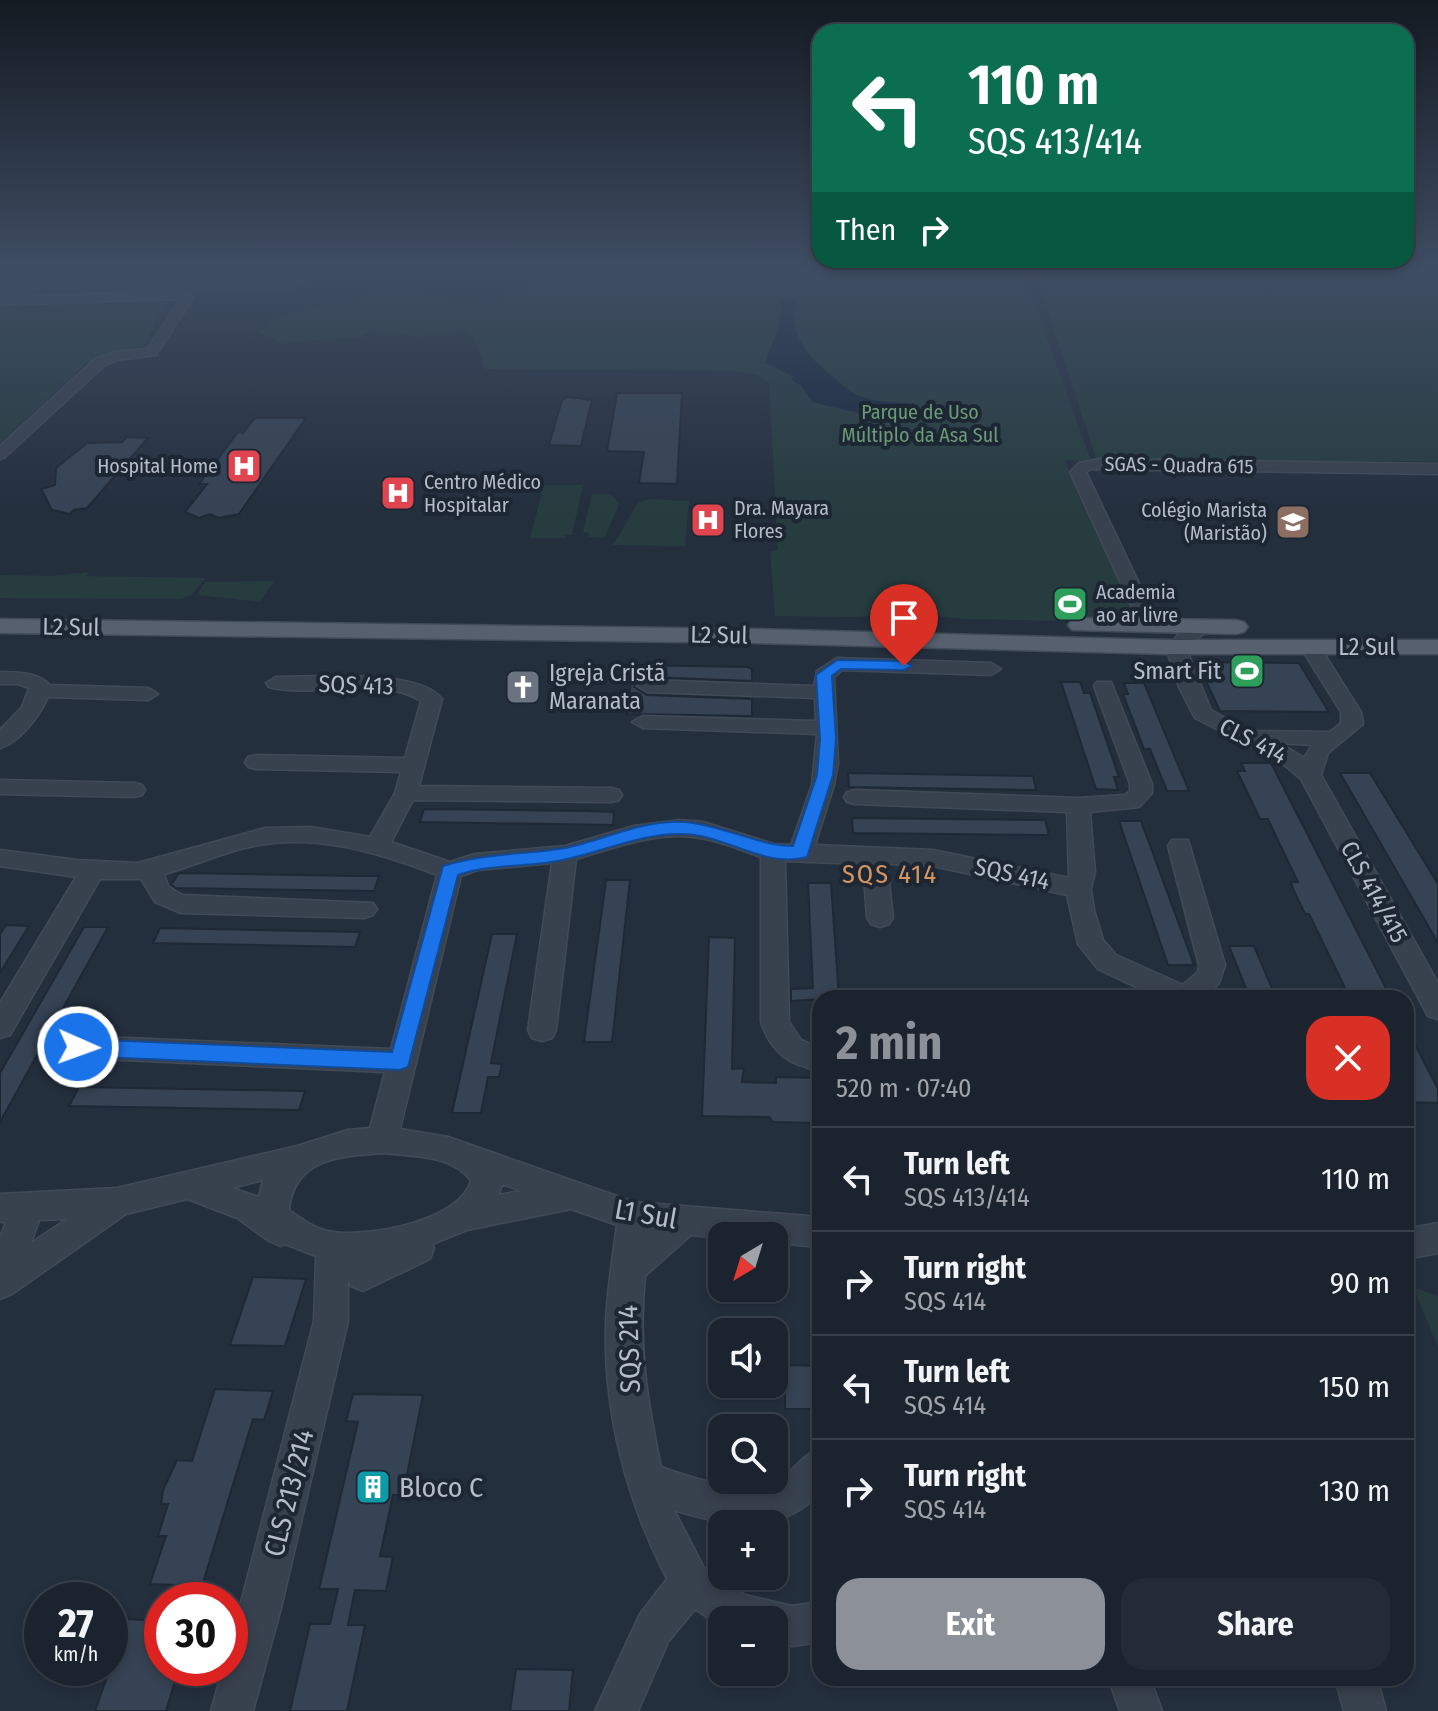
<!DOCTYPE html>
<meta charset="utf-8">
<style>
:root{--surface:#1b232e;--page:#242b36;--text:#f1f3f6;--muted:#a0a4aa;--line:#39404a;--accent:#8c9099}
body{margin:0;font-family:"Fira Sans Condensed",sans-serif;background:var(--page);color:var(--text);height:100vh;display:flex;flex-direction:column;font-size:30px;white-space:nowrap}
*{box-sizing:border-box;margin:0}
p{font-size:26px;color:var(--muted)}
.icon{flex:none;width:44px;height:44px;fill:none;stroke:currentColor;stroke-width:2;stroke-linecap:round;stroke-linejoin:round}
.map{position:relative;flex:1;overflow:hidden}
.panel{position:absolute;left:812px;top:990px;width:602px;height:696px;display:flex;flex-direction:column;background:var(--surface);border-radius:24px;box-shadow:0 4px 12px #0003,0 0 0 2px var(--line)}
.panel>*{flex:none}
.guide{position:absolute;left:812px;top:24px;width:602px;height:244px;border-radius:24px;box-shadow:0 4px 12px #0003,0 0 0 2px var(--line);background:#0b6e4f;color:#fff;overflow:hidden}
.needle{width:52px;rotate:218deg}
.tools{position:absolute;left:708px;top:1222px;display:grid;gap:16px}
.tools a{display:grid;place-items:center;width:80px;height:80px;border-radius:16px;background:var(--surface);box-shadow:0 4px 12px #0003,0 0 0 2px var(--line);font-size:40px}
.speed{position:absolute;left:24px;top:1582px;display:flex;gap:16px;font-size:40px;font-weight:700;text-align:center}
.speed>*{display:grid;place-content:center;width:104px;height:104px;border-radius:50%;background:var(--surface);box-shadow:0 4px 12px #0003,0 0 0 2px var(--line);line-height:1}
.speed small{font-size:20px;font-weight:400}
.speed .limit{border:12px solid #d22;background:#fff;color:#111}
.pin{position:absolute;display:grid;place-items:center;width:68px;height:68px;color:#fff;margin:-82px -34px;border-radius:50% 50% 50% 0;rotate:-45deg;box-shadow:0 0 8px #0007}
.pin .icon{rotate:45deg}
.me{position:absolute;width:88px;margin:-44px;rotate:92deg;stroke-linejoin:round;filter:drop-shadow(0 0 6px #0008)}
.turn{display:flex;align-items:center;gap:28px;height:168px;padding:0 24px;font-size:36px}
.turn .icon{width:104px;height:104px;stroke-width:2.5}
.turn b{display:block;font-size:56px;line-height:68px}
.then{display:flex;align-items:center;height:76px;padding:0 24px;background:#0003;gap:16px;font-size:30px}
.round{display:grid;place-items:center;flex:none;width:84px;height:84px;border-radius:24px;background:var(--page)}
.summary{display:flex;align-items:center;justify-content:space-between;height:136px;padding:0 24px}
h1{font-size:48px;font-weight:700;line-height:60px;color:var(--accent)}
.cta{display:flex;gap:16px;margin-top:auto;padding:16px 24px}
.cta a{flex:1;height:92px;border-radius:24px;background:var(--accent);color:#fff;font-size:32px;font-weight:700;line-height:92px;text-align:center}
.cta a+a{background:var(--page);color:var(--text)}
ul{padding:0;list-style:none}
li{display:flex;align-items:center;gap:24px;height:104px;padding:0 24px;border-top:2px solid var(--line)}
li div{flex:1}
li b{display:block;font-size:30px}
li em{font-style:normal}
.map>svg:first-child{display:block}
</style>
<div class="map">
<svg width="1438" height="1711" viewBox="0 0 1438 1711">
<rect width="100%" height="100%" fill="#242f3e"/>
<g fill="#263c3f">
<polygon points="0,269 327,269 285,294 41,290 30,298 0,299"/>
<polygon points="570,269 1022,269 1091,461 1064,460 1135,615 1123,622 967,619 910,614 854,617 775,616 770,551 778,550 769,383 758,375 737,371 485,369 474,337 461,330 440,334 432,332 421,337 373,330 357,338 281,342 259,332 277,318 381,292 492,302 509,296 510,290 545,286"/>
<polygon points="1034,269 1335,269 1340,286 1337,269 1438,269 1438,461 1097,461"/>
<polygon points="165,302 144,346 85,364 0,443 0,307"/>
<polygon points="544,485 583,485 572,535 566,535 565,538 530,538"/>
<polygon points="592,494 610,494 620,503 604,538 588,537 589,533 583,532"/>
<polygon points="648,499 689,501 685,546 613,545 638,503"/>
<polygon points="89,572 86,576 206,578 191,595 181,599 0,598 0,575 53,576"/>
<polygon points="274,581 260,602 197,595 205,582"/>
<polygon points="1413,1287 1438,1296 1438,1347"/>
</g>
<path fill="#17263c" d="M786 300 795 301C790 335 806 355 832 376 840 382 848 391 857 395 875 403 895 402 914 403L912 413H858L813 402 801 386 792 380 793 376 765 363C770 347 785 317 780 303Z"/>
<g fill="#364354" stroke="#1f2835" stroke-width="2">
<polygon points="617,393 682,393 677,484 639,483 644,452 607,451"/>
<polygon points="568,397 592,400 581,446 549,445 562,400"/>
<polygon points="255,418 306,418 239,514 219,518 210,514 199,518 185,512 207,484 199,484 238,432 243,433"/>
<polygon points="127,437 148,438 87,508 74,510 70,514 52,510 41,489 55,485 56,468 87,443 122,442"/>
<polygon points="1197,662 1299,663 1329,712 1220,711"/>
<polygon points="632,665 748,667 752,669 752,681 647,677 634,687 647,695 752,699 752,716 627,714 631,682 626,680 628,667"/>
<polygon points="1061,682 1080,682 1084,693 1090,693 1119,777 1114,777 1118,790 1096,789"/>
<polygon points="1124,683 1144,683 1189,791 1167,791 1150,749 1144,749 1123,694 1128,694"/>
<polygon points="1241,763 1271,763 1391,998 1350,998 1309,914 1305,914 1293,889 1291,882 1298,882 1273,830 1268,819 1260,819 1237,771 1245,771"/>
<polygon points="848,773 1033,776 1036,790 849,787"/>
<polygon points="1340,773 1370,773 1438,884 1438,943"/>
<polygon points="424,809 586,811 614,812 613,825 420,822"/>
<polygon points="852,818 1045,820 1049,835 853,833"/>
<polygon points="1119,821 1141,821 1194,965 1168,965"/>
<polygon points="179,873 355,876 379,876 374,891 176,888 171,885"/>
<polygon points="606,880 630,880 612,1042 584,1042"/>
<polygon points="808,883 831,883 839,998 791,1001 791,989 813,988"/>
<polygon points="6,925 29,926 0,973 0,934"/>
<polygon points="84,927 108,927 0,1122 0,1073"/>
<polygon points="160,928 360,932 355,947 153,943"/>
<polygon points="492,934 517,934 491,1063 502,1064 499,1077 488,1077 481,1113 452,1113"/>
<polygon points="709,937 735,938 732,1069 744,1068 742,1082 776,1083 776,1077 820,1078 820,1118 816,1118 817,1123 773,1122 769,1117 702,1116"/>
<polygon points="1229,946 1254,946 1276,998 1250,998"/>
<polygon points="1406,1027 1438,1089 1438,1103 1406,1102"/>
<polygon points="79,1087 305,1091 299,1110 69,1106"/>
<polygon points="253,1277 306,1279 285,1346 230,1345"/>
<polygon points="785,1365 820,1366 820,1409 785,1409"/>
<polygon points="215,1389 273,1391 264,1420 253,1419 202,1586 150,1584 166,1536 158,1536 168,1504 161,1504 163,1490 177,1460 192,1461"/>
<polygon points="353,1394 423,1395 403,1495 393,1495 380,1556 393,1557 386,1591 355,1590 348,1625 365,1625 347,1711 290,1711 310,1624 330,1624 338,1589 319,1589 358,1422 346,1421"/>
<polygon points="126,1619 162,1621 162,1668 179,1668 166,1711 95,1711 110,1668 110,1653 115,1637 120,1637"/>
<polygon points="516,1669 573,1670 569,1711 510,1711"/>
</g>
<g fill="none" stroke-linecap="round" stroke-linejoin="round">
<defs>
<g id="minor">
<polygon points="182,291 194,297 156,355 117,360 105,365 5,457 0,459 0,446 95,359 115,352 147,349 181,299 0,305 0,297"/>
<polygon points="1099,459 1438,464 1438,474 1090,469 1086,472 1151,609 1169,625 1160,631 1153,629 1134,612 1070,472 1079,463"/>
<path d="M1203 621 1213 627 1192 642 1187 651 1211 710 1249 731 1330 732 1341 723V712L1301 648 1311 642 1318 644 1361 712 1363 724 1328 753 1321 775 1438 983V1019L1428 1016 1301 779 1282 763 1195 718 1179 687 1167 651 1178 634ZM1280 743 1312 745 1304 758Z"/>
<path d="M837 658 991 663 1001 669 991 675 842 670 834 677 838 763 834 785 815 845 933 850 1069 878 1067 812 855 804 847 802 844 797 847 792 855 790 1078 798 1125 795 1130 791V784L1094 686 1097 682H1111L1152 784V793L1139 807 1090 812 1095 872 1091 889 1094 910 1103 940 1116 955 1183 985 1198 972 1199 965 1168 846 1172 840H1188L1225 965 1219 983 1204 998H1159L1098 969 1078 944 1067 895 933 866 887 864 893 918 889 924 880 927 871 924 867 918 863 864 785 861 789 1022 801 1040 820 1048V1070C789 1066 771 1052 761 1022V857C741 850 721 841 700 838 659 830 615 848 576 859L556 1030 552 1038 542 1041 532 1038 528 1030 552 863 478 870 461 876 400 1129 448 1137 634 1202 820 1217V1247L774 1243V1236L722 1238 691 1235 645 1276C638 1343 647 1401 661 1467 688 1476 750 1499 776 1482 793 1472 801 1456 820 1448V1493C780 1536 725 1526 674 1510L704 1568 745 1595 792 1606 820 1602V1642L792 1646 774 1642V1620H722V1627L695 1609 668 1642 638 1711H595L640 1614 667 1579C627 1502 603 1411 606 1323 607 1290 613 1257 617 1225L571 1209 467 1230 432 1244 434 1248 430 1259 363 1291 351 1286 348 1279V1321L281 1608 253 1711H211L223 1668H230V1645L314 1321 316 1256 285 1244 280 1246 269 1241 237 1218 187 1199 126 1214 12 1294 0 1299V1238L6 1222H0V1194L117 1188 297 1146 348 1130 370 1128 385 1072 78 1058 68 1055 64 1047 68 1039 78 1036 391 1049 437 875C379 853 316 833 254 846 223 852 194 866 164 874L168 886 182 895 373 903 377 909 373 915 364 918 181 913 155 902 141 879H100L10 1035 0 1038V1003L76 877 0 866V850L77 860 138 863 265 828 311 827 370 837 395 793 401 772 256 769 248 767 245 762 248 757 256 755 405 758 421 701C377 674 316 699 269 687L266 683 276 677C314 677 418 668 442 699L419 786 611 788 619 790 622 795 619 800 611 802 413 800 391 842 450 862 475 854 565 846 634 826 680 820 703 822 774 844 791 845 812 785 817 734 643 728 632 722 643 716 816 721 815 698 647 692 637 686 647 680 814 686 817 671ZM383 1153C412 1156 453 1155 471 1181 460 1221 369 1237 333 1232 316 1230 302 1219 289 1210 294 1158 340 1156 383 1153ZM263 1180 259 1197 232 1188ZM502 1184 521 1191 499 1195ZM67 1219 31 1243 39 1220Z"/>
<path d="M0 672C17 672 38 672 50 685L148 688 158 694 148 700 48 697C39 716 21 742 0 748V730L22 707 29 688 18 684H0Z"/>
<polygon points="0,780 134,783 142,785 145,790 142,795 134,797 0,794"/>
<polygon points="1438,1223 1438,1253 1406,1259 1406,1229"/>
<polygon points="1108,1678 1150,1678 1162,1711 1120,1711"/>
<polygon points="1335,1678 1377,1678 1386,1711 1344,1711"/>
</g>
<g id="major">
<polygon points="1080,618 1236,620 1244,622 1248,627 1244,632 1236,634 1072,630 1068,625 1072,620"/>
<polygon points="0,619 755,629 1165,640 1438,640 1438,654 1165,654 755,643 0,633"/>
</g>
</defs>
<use href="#minor" stroke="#414a57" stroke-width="3"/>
<use href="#major" stroke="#414a57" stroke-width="3"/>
<use href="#minor" fill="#38414e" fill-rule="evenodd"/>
<use href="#major" fill="#56606e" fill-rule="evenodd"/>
</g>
<linearGradient id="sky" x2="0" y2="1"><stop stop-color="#141a22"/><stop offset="0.53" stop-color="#3f4d63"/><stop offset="1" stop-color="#3f4d63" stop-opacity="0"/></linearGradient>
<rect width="1438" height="508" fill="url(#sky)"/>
<path fill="#1a73e8" stroke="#114b97" stroke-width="2" d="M837 660 904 661 912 666 904 670 841 669 832 676 836 739 833 775 807 857C765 869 724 834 682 834 642 833 605 851 567 859 531 868 493 863 458 875L408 1067 400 1070 78 1056 71 1053 68 1047 71 1041 78 1039 392 1052 443 866C483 853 523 855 565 848 604 840 644 819 685 822 722 825 756 845 793 846L817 775 820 739 816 675Z"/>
<defs>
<symbol id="hospital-square" viewBox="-11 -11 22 22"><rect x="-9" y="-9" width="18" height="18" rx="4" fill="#e0444e" stroke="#1d2633"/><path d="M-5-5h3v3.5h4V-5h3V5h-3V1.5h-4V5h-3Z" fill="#fff"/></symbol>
<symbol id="university-square" viewBox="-11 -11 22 22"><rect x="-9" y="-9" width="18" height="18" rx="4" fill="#8d6e63" stroke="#1d2633"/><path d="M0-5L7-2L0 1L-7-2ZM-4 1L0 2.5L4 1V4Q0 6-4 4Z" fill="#fff"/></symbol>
<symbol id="stadium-square" viewBox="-11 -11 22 22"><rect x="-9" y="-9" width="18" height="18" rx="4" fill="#2e9e5b" stroke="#1d2633"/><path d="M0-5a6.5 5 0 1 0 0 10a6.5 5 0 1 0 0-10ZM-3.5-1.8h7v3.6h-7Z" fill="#fff"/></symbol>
<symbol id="church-square" viewBox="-11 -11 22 22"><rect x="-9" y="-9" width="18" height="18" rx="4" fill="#6b7280" stroke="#1d2633"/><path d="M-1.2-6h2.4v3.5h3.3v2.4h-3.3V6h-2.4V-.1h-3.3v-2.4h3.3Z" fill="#fff"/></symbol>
<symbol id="building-square" viewBox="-11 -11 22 22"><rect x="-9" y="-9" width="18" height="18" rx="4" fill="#0f9aa8" stroke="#1d2633"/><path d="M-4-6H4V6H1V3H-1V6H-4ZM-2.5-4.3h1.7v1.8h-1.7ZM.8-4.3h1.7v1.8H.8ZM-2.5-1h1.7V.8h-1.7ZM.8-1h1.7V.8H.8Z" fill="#fff"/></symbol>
</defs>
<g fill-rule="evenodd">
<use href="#hospital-square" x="224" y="446" width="40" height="40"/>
<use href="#hospital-square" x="378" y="473" width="40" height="40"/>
<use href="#hospital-square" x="688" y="500" width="40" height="40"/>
<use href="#university-square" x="1273" y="502" width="40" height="40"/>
<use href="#stadium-square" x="1050" y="584" width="40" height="40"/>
<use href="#stadium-square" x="1227" y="651" width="40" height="40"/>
<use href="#church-square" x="503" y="667" width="40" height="40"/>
<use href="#building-square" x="353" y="1467" width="40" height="40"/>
</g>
<g text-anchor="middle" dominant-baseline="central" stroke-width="8" stroke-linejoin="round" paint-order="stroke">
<g font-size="20" fill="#6b9a76" stroke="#1d2633">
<text x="920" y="412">Parque de Uso<tspan x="920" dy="23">Múltiplo da Asa Sul</tspan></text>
</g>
<g font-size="20" fill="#b4bcc9" stroke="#1d2633">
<text transform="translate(1179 465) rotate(1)">SGAS - Quadra 615</text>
</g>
<g font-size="20" fill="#b4bcc9" stroke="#1d2633" text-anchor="start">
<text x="218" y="466" text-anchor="end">Hospital Home</text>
<text x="424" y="482">Centro Médico<tspan x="424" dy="23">Hospitalar</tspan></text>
<text x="734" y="508">Dra. Mayara<tspan x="734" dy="23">Flores</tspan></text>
<text x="1267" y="510" text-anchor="end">Colégio Marista<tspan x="1267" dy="23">(Maristão)</tspan></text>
<text x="1096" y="592">Academia<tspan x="1096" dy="23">ao ar livre</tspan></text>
</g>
<g font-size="24" fill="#b4bcc9" stroke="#1d2633">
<text transform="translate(71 627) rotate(1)">L2 Sul</text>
<text transform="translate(719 635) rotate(1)">L2 Sul</text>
<text x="1367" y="647">L2 Sul</text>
<text transform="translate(356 685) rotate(2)">SQS 413</text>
<text transform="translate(1253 741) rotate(27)">CLS 414</text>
<text transform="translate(1012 874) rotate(12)">SQS 414</text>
<text transform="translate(1374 892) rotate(61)">CLS 414/415</text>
</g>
<g font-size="24" fill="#b4bcc9" stroke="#1d2633" text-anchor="end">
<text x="1221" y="671">Smart Fit</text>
<text x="549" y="673" text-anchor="start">Igreja Cristã<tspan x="549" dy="28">Maranata</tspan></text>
</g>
<g font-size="26" letter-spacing="2" fill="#d59563" stroke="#1d2633">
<text x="890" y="874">SQS 414</text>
</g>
<g font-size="28" fill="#b4bcc9" stroke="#1d2633">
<text transform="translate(646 1214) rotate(10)">L1 Sul</text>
<text transform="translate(629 1349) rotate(-92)">SQS 214</text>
<text transform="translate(289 1493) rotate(-76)">CLS 213/214</text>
</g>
<g font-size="28" fill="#b4bcc9" stroke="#1d2633" text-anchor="start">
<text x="399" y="1487">Bloco C</text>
</g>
</g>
</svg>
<div class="tools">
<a><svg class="needle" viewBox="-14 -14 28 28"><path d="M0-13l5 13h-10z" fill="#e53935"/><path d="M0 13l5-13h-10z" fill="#a0a4aa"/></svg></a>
<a><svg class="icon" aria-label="sound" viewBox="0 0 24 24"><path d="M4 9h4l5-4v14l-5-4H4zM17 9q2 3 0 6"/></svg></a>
<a><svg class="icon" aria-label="search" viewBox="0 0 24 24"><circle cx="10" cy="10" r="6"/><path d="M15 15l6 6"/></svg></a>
<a>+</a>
<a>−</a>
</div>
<div class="speed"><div>27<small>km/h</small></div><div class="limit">30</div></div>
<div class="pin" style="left:904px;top:666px;background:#d93025"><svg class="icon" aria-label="arrive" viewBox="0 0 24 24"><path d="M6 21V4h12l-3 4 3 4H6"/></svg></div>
<svg class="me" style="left:78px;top:1047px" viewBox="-20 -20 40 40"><circle r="17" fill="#1a73e8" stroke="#fff" stroke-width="3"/><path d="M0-11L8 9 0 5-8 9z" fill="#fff"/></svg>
<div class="guide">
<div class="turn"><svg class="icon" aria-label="left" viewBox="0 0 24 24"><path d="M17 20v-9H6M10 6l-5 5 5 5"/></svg><div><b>110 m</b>SQS 413/414</div></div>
<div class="then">Then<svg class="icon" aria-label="right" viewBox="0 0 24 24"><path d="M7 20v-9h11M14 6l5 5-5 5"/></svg></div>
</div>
<section class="panel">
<div class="summary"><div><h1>2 min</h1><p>520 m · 07:40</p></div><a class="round" style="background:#d93025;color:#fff"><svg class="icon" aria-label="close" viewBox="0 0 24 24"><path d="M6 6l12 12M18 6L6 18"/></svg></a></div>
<ul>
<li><svg class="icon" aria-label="left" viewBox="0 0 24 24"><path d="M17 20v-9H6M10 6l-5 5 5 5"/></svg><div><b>Turn left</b><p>SQS 413/414</p></div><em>110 m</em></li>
<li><svg class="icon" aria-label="right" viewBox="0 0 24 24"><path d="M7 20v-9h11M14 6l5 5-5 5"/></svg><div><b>Turn right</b><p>SQS 414</p></div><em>90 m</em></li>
<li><svg class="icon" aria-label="left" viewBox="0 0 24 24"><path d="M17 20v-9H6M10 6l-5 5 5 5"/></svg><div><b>Turn left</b><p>SQS 414</p></div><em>150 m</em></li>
<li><svg class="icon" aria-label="right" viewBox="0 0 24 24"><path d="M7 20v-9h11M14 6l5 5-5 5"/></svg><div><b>Turn right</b><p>SQS 414</p></div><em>130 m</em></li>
</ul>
<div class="cta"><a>Exit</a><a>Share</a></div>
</section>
</div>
